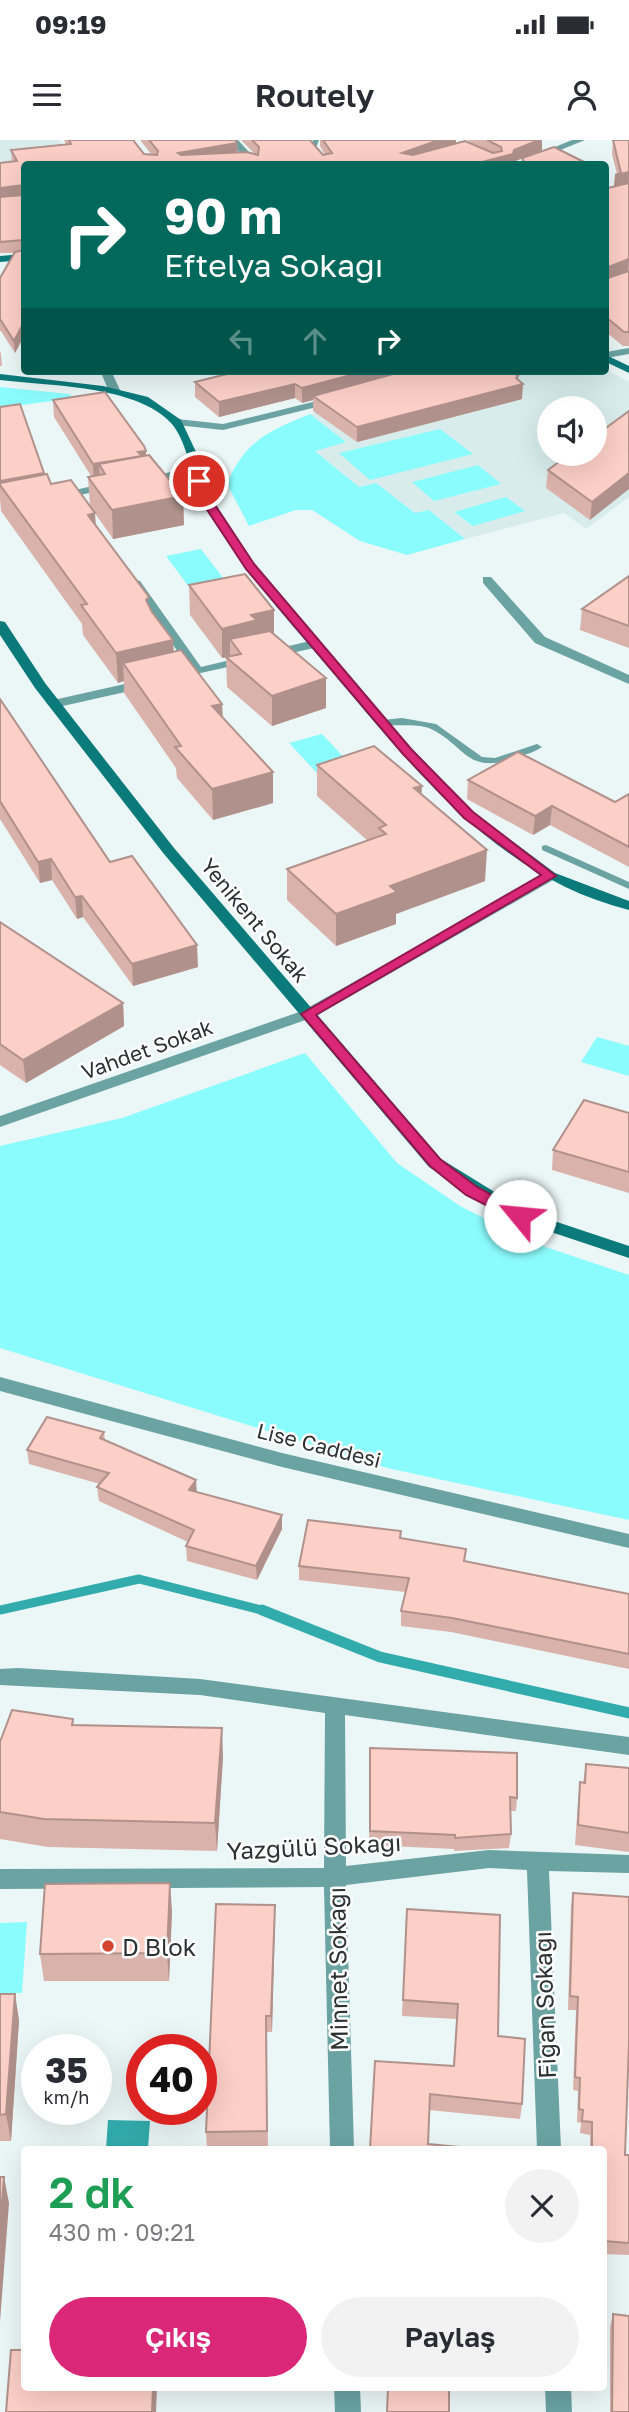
<!DOCTYPE html>
<html lang="tr">
<meta charset="utf-8">
<style>
:root{--surface:#fff;--page:#f2f2f3;--text:#2b2b33;--muted:#7c7c81;--accent:#db2777}
body{margin:0;font-family:"Golos Text",sans-serif;background:var(--page);color:var(--text);height:100vh;display:flex;flex-direction:column;font-size:26px;white-space:nowrap}
*{box-sizing:border-box;margin:0}
p{font-size:23px;color:var(--muted)}
.icon{flex:none;width:38px;height:38px;fill:none;stroke:currentColor;stroke-width:2;stroke-linecap:round;stroke-linejoin:round}
.map{position:relative;flex:1;overflow:hidden}
.sheet{position:absolute;left:21px;top:2006px;width:586px;height:245px;display:flex;flex-direction:column;background:var(--surface);border-radius:7px;box-shadow:0 7px 28px #0002}
.sheet>*{flex:none}
.banner{position:absolute;left:21px;top:21px;width:588px;height:214px;border-radius:7px;box-shadow:0 7px 28px #0002;background:#00695c;color:#fff;overflow:hidden}
.tools{position:absolute;left:537px;top:256px;display:grid;gap:14px}
.tools a{display:grid;place-items:center;width:70px;height:70px;border-radius:50%;background:var(--surface);box-shadow:0 7px 28px #0002;font-size:35px}
.speed{position:absolute;left:21px;top:1894px;display:flex;gap:14px;font-size:35px;font-weight:700;text-align:center}
.speed>*{display:grid;place-content:center;width:91px;height:91px;border-radius:50%;background:var(--surface);box-shadow:0 7px 28px #0002;line-height:1}
.speed small{font-size:18px;font-weight:400}
.speed .limit{border:10px solid #d22;background:#fff;color:#111}
.pin{position:absolute;display:grid;place-items:center;width:60px;height:60px;color:#fff;margin:-30px;border:4px solid #fff;border-radius:50%;box-shadow:0 2px 7px #0007}
.me{position:absolute;width:77px;margin:-38px;rotate:298deg;stroke-linejoin:round;filter:drop-shadow(0 0 5px #0008)}
.turn{display:flex;align-items:center;gap:24px;height:147px;padding:0 28px;font-size:32px}
.turn .icon{width:91px;height:91px;stroke-width:2.5}
.turn b{display:block;font-size:49px;line-height:60px}
.lanes{display:flex;align-items:center;height:66px;padding:0 28px;background:#0003;justify-content:center;gap:35px;direction:ltr}
.lanes .off{opacity:.35}
.round{display:grid;place-items:center;flex:none;width:74px;height:74px;border-radius:37px;background:var(--page)}
.headline{display:flex;align-items:center;justify-content:space-between;height:119px;padding:0 28px}
h1{font-size:42px;font-weight:600;line-height:52px;color:#1e9e55}
.button{display:flex;gap:14px;margin-top:auto;padding:14px 28px}
.button a{flex:1;height:80px;border-radius:42px;background:var(--accent);color:#fff;font-size:28px;font-weight:600;line-height:80px;text-align:center}
.button a+a{background:var(--page);color:var(--text)}
.status{display:flex;justify-content:space-between;align-items:center;height:49px;padding:0 35px;background:var(--surface);direction:ltr}
.status svg{height:19px;fill:currentColor}
header{display:flex;justify-content:space-between;align-items:center;height:91px;padding:0 28px;background:var(--surface);font-size:32px;font-weight:600}
.map>svg:first-child{display:block}
</style>
<div class="status"><b>09:19</b><svg viewBox="0 0 49 12"><path d="M0 12V9h3v3zM5 12V6h3v6zM10 12V3h3v9zM15 12V0h3v12zM26 1h20v11H26zM47 4h2v5h-2z"/></svg></div>
<header><svg class="icon" aria-label="menu" viewBox="0 0 24 24"><path d="M4 6h16M4 12h16M4 18h16"/></svg>Routely<svg class="icon" aria-label="person" viewBox="0 0 24 24"><circle cx="12" cy="8" r="4"/><path d="M4 21q1-7 8-7t8 7"/></svg></header>
<div class="map">
<svg width="629" height="2272" viewBox="0 0 629 2272">
<rect width="100%" height="100%" fill="#ebf6f6"/>
<g fill="#d8ecec" fill-rule="evenodd">
<polygon points="0,0 59,0 74,24 24,24 0,45"/>
<path d="M606 229 629 242V357L586 389 564 373 465 399 429 370 415 373 376 343 359 347 314 310 345 302 310 274 482 231ZM550 268H595V313H550Z"/>
</g>
<g fill="#8bfcfd">
<polygon points="0,247 69,254 74,258 0,268"/>
<path d="M310 274 346 302 315 311 359 347 376 343 415 373 429 370 465 399 407 415 360 401 312 370H296L249 386 227 344C244 301 269 291 310 274Z"/>
<polygon points="440,289 473,314 370,340 339,313"/>
<polygon points="478,325 501,344 434,361 412,342"/>
<polygon points="506,357 525,371 473,386 454,372"/>
<polygon points="201,409 231,448 195,455 166,416"/>
<polygon points="322,594 351,625 318,634 289,603"/>
<polygon points="597,897 629,906 629,936 581,922"/>
<polygon points="305,913 397,1023 460,1066 531,1102 629,1135 629,1380 387,1328 0,1208 0,1006 122,978"/>
<polygon points="27,1782 22,1853 0,1853 0,1783"/>
</g>
<polygon fill="#32abac" points="108,1980 150,1981 148,2009 106,2009"/>
<g fill="none" stroke-linecap="round" stroke-linejoin="round">
<polyline stroke="#32abac" stroke-width="9" points="0,1470 139,1439 269,1472"/>
<polyline stroke="#32abac" stroke-width="11" points="262,1470 380,1517 629,1573"/>
<g fill="#6ba2a2" fill-rule="evenodd">
<polygon points="313,0 319,0 316,8 329,24 323,24 310,8"/>
<path d="M402 578 436 584 482 617 495 618 537 604 542 607C534 613 522 615 512 619 466 634 465 605 431 589 417 582 387 588 378 583L383 580Z"/>
<polygon points="546,705 629,742 629,749 542,710 542,706"/>
</g>
<g fill="#6ba2a2" fill-rule="evenodd">
<polygon points="228,0 238,0 260,24 251,24"/>
<polygon points="572,0 585,0 526,24 514,24"/>
<polygon points="629,208 629,214 606,218 606,212"/>
<polygon points="105,231 116,231 113,235 121,252 119,254 109,252 102,235"/>
<polygon points="337,256 341,257 341,261 223,290 177,285 171,282 177,279 223,284"/>
<polygon points="198,326 202,327 202,331 145,343 139,339"/>
<polygon points="110,342 116,346 114,348 55,360 49,356"/>
<polygon points="483,437 491,437 545,497 629,535 629,544 535,503 483,443"/>
<polygon points="136,440 140,441 201,527 314,500 320,504 314,508 169,540 169,534 190,529 130,444"/>
<polygon points="147,539 152,540 152,546 54,568 47,564 49,561"/>
<polygon points="550,732 555,733 555,739 314,877 0,987 0,976 302,871"/>
<polygon points="0,1237 282,1313 629,1394 629,1408 282,1327 0,1251"/>
<polygon points="18,1528 200,1539 629,1597 629,1615 345,1575 346,1726 489,1710 629,1715 629,1733 549,1731 561,2009 537,2009 527,1730 489,1728 346,1745 354,2009 330,2009 324,1747 0,1749 0,1729 324,1728 325,1573 200,1555 0,1545 0,1529"/>
<polygon points="334,2247 360,2247 361,2272 335,2272"/>
<polygon points="545,2247 571,2247 572,2272 546,2272"/>
</g>
<g fill="#0b7a7b" fill-rule="evenodd">
<polygon points="24,114 24,120 0,122 0,116"/>
<polygon points="606,215 629,226 629,233 606,222"/>
<path d="M0 234 103 246 148 257 181 280 204 329 212 359 255 425 412 609 473 672 555 733 629 761V770C499 738 416 631 333 533 296 489 256 446 225 397 217 385 205 371 200 357 192 336 186 299 171 283 136 245 49 246 0 240Z"/>
<polygon points="0,481 5,482 45,543 174,708 441,1019 511,1062 557,1082 629,1106 629,1118 545,1090 499,1071 429,1027 164,714 35,548 0,495"/>
</g>
</g>
<g fill="#d9b2ab">
<polygon points="64,0 133,0 144,14 152,15 140,0 235,0 237,3 238,13 255,14 241,0 278,0 323,15 325,15 320,6 320,0 456,0 456,3 479,7 467,0 542,0 542,10 513,22 24,24 24,196 15,213 1,191 0,191 0,138 15,113 0,113 0,23 12,22 11,10 66,4"/>
<polygon points="613,0 629,0 629,206 623,206 606,192 606,46 608,48 614,47 615,35 617,34 612,14"/>
<polygon points="0,211 1,214 2,226 0,226"/>
<polygon points="518,236 522,259 357,302 313,271 313,260 302,263 295,258 219,277 195,257 195,242"/>
<polygon points="53,260 146,316 183,356 184,385 113,399 90,366 88,337 91,336 54,277"/>
<polygon points="0,267 51,344 96,385 152,472 173,500 174,512 222,564 223,578 273,663 213,680 177,638 176,628 124,553 124,541 118,543 83,495 82,484 1,371 0,358"/>
<polygon points="629,271 590,380 546,348 548,330"/>
<polygon points="629,436 629,508 580,490 582,469"/>
<polygon points="189,445 274,494 326,538 326,568 272,586 227,547 226,517 222,518 190,475"/>
<polygon points="0,559 110,722 198,827 133,846 83,777 77,779 52,740 40,743 0,679"/>
<polygon points="317,625 421,654 485,741 396,774 396,784 336,806 287,760 287,729 368,701 317,656"/>
<polygon points="468,640 615,662 629,654 629,727 550,685 533,695 467,659"/>
<polygon points="0,782 123,863 124,886 26,943 0,925"/>
<polygon points="629,973 629,1053 552,1030 553,1010"/>
<polygon points="104,1292 105,1300 197,1352 282,1389 257,1440 187,1421 186,1406 188,1402 99,1361 97,1347 100,1344 29,1324 27,1310"/>
<polygon points="401,1391 401,1398 466,1421 629,1454 629,1529 451,1492 401,1486 401,1471 406,1452 299,1440 299,1426"/>
<polygon points="73,1579 74,1585 223,1617 217,1711 48,1707 0,1699 0,1602"/>
<polygon points="370,1608 517,1658 516,1671 510,1671 511,1694 509,1708 454,1711 454,1709 369,1705"/>
<polygon points="586,1624 629,1628 629,1712 575,1705 578,1662 580,1642 583,1643"/>
<polygon points="573,1753 625,2015 629,2015 629,2115 604,2114 604,2009 590,2009 590,1995 580,1993 581,1983 577,1982 578,1951 573,1950 576,1870 568,1870 571,1766"/>
<polygon points="275,1765 272,1892 266,1892 268,2006 207,2008 206,1992"/>
<polygon points="407,1769 498,1896 522,1964 520,1979 429,1970 370,2009 453,1926 457,1879 402,1876"/>
<polygon points="172,1771 169,1841 44,1841 40,1814"/>
<polygon points="0,1854 15,1854 19,1881 11,2001 0,2001"/>
<polygon points="613,2174 629,2272 610,2272 610,2187"/>
</g>
<g fill="#b0918b">
<polygon points="439,0 456,0 456,5 401,24 402,13"/>
<polygon points="539,0 542,0 542,10 513,22 512,24 474,24"/>
<polygon points="237,3 238,14 178,24 178,13"/>
<polygon points="629,32 629,45 614,48 615,35"/>
<polygon points="23,45 24,56 0,60 0,48"/>
<polygon points="629,119 628,133 606,142 606,128"/>
<polygon points="24,182 24,196 15,213 14,201"/>
<polygon points="366,231 419,231 313,256 313,260 302,263 302,248"/>
<polygon points="518,236 517,246 523,244 522,259 357,302 357,287 516,238"/>
<polygon points="295,244 295,258 219,277 219,262"/>
<polygon points="146,311 146,328 99,324 100,341 94,342 93,324"/>
<polygon points="44,333 45,350 0,345 0,341"/>
<polygon points="629,333 629,349 590,380 592,362"/>
<polygon points="183,356 184,385 113,399 112,370"/>
<polygon points="95,373 97,402 88,375"/>
<polygon points="274,470 274,500 230,499 230,517 222,518 222,489 251,475"/>
<polygon points="173,500 174,530 123,523 124,541 118,543 116,513"/>
<polygon points="326,538 326,568 272,586 272,556"/>
<polygon points="222,564 223,594 212,566"/>
<polygon points="273,632 273,663 213,680 212,649"/>
<polygon points="422,646 420,677 414,648"/>
<polygon points="552,666 550,685 533,695 535,676"/>
<polygon points="487,710 485,741 396,774 396,784 336,806 336,774 390,746"/>
<polygon points="51,719 52,740 40,743 38,722"/>
<polygon points="82,756 83,777 77,779 75,757"/>
<polygon points="197,805 198,827 133,846 132,824"/>
<polygon points="123,863 124,886 26,943 23,920"/>
<polygon points="196,1340 197,1355 189,1350"/>
<polygon points="282,1375 282,1389 257,1440 256,1426"/>
<polygon points="222,1588 223,1617 217,1711 215,1683"/>
<polygon points="170,1743 172,1771 169,1841 167,1813"/>
<polygon points="275,1765 275,1782 272,1892 271,1876"/>
<polygon points="15,1854 19,1881 11,2001 6,1974"/>
<polygon points="4,2037 9,2063 0,2182 0,2087"/>
<polygon points="153,2247 157,2247 156,2272 152,2272"/>
</g>
<g fill="#fccfc7" stroke="#b0918b" stroke-width="2">
<polygon points="69,0 133,0 144,14 157,15 158,11 149,0 235,0 237,3 178,13 181,15 247,12 258,15 259,7 252,0 310,0 323,15 332,13 323,0 439,0 402,13 413,15 465,1 493,13 502,11 501,7 487,0 539,0 514,10 513,14 474,24 24,24 24,53 23,45 0,48 0,23 17,21 11,10 71,4"/>
<polygon points="613,0 629,0 629,32 615,35 621,33"/>
<polygon points="554,7 584,22 567,24 525,24 522,18"/>
<polygon points="629,43 629,119 606,128 606,46 608,48"/>
<polygon points="24,55 24,100 0,102 0,57"/>
<polygon points="24,110 24,182 14,201 0,179 0,138 15,112"/>
<polygon points="629,131 629,192 624,192 606,177 606,137 608,138"/>
<polygon points="239,231 366,231 302,248 295,244 219,262 195,242"/>
<polygon points="404,231 511,231 518,236 516,238 523,244 357,287 313,256"/>
<polygon points="105,252 144,306 146,311 138,312 142,316 93,324 53,260"/>
<polygon points="20,264 44,333 0,341 0,267"/>
<polygon points="629,271 629,333 592,362 548,330 571,313 595,313 595,296"/>
<polygon points="149,315 183,356 112,370 88,337 105,334 99,324"/>
<polygon points="47,334 51,344 71,340 95,373 88,375 149,457 146,460 152,472 173,500 116,513 81,465 87,464 0,345 0,343"/>
<polygon points="245,434 274,470 251,475 257,480 222,489 189,445"/>
<polygon points="629,436 629,486 582,469"/>
<polygon points="270,491 326,538 272,556 226,517 241,514 230,499"/>
<polygon points="181,510 222,564 212,566 273,632 212,649 175,607 181,606 123,523"/>
<polygon points="0,559 110,722 132,716 197,805 132,824 82,756 75,757 51,719 38,722 0,661"/>
<polygon points="374,606 422,646 414,648 487,710 390,746 397,752 336,774 287,729 386,694 379,688 386,685 317,625"/>
<polygon points="518,612 615,662 629,654 629,707 552,666 535,676 468,640"/>
<polygon points="0,782 123,863 23,920 0,904"/>
<polygon points="584,960 629,973 629,1032 553,1010"/>
<polygon points="47,1277 104,1292 100,1298 196,1340 189,1350 282,1375 256,1426 186,1406 194,1390 97,1347 109,1333 27,1310"/>
<polygon points="308,1380 401,1391 400,1398 466,1409 464,1421 629,1454 629,1514 452,1478 401,1471 409,1438 299,1426"/>
<polygon points="12,1570 73,1579 72,1585 222,1588 215,1683 44,1679 0,1672 0,1602"/>
<polygon points="370,1608 517,1613 517,1658 510,1657 511,1694 455,1698 455,1695 370,1691"/>
<polygon points="586,1624 629,1628 629,1693 578,1685 580,1642 585,1643"/>
<polygon points="170,1743 167,1813 40,1814 45,1744"/>
<polygon points="573,1753 629,1757 629,1903 625,2015 629,2015 629,2103 604,2101 604,2009 592,2009 592,1982 582,1981 583,1970 579,1969 580,1938 575,1937 578,1857 570,1856"/>
<polygon points="216,1764 275,1765 271,1876 266,1876 267,1991 206,1992"/>
<polygon points="407,1769 500,1775 498,1896 525,1899 522,1964 430,1954 428,2004 480,2009 370,2009 375,1921 454,1926 458,1864 403,1860"/>
<polygon points="0,1854 15,1854 6,1974 0,1975"/>
<polygon points="0,2037 4,2037 0,2087"/>
<polygon points="613,2174 629,2176 629,2272 612,2272"/>
<polygon points="11,2210 24,2210 24,2247 153,2247 152,2272 6,2272"/>
<polygon points="388,2247 449,2247 449,2272 387,2272"/>
</g>
<polygon fill="#db2777" stroke="#8e194d" stroke-width="2" points="199,338 204,341 211,359 254,424 411,609 473,672 556,736 316,875 440,1019 477,1047 526,1073 526,1080 515,1080 466,1055 430,1026 301,874 541,735 464,678 403,614 246,429 200,359 193,341"/>
<circle fill="#d14531" stroke="#fff" stroke-width="2.5" cx="108" cy="1806" r="7"/>
<g text-anchor="middle" dominant-baseline="central" stroke-width="5" stroke-linejoin="round" paint-order="stroke">
<g font-size="21" fill="#2d3131" stroke="#fff">
<text transform="translate(255 780) rotate(50)">Yenikent Sokak</text>
<text transform="translate(147 909) rotate(-20)">Vahdet Sokak</text>
<text transform="translate(319 1305) rotate(14)">Lise Caddesi</text>
</g>
<g font-size="24" fill="#2d3131" stroke="#fff">
<text transform="translate(314 1706) rotate(-3)">Yazgülü Sokağı</text>
<text transform="translate(337 1829) rotate(-91)">Minnet Sokağı</text>
<text transform="translate(544 1865) rotate(-92)">Figan Sokağı</text>
</g>
<g font-size="24" fill="#2d3131" stroke="#fff" text-anchor="start">
<text x="122" y="1806">D Blok</text>
</g>
</g>
</svg>
<div class="tools">
<a><svg class="icon" aria-label="sound" viewBox="0 0 24 24"><path d="M4 9h4l5-4v14l-5-4H4zM17 9q2 3 0 6"/></svg></a>
</div>
<div class="speed"><div>35<small>km/h</small></div><div class="limit">40</div></div>
<div class="pin" style="left:199px;top:341px;background:#d93025"><svg class="icon" aria-label="arrive" viewBox="0 0 24 24"><path d="M6 21V4h12l-3 4 3 4H6"/></svg></div>
<svg class="me" style="left:520px;top:1076px" viewBox="-20 -20 40 40"><circle r="19" fill="#fff"/><path d="M0-13L10 11 0 6-10 11z" fill="#db2777"/></svg>
<div class="banner">
<div class="turn"><svg class="icon" aria-label="right" viewBox="0 0 24 24"><path d="M7 20v-9h11M14 6l5 5-5 5"/></svg><div><b>90 m</b>Eftelya Sokağı</div></div>
<div class="lanes"><svg class="icon off" aria-label="left" viewBox="0 0 24 24"><path d="M17 20v-9H6M10 6l-5 5 5 5"/></svg><svg class="icon off" aria-label="ahead" viewBox="0 0 24 24"><path d="M12 20V5M6 11l6-6 6 6"/></svg><svg class="icon" aria-label="right" viewBox="0 0 24 24"><path d="M7 20v-9h11M14 6l5 5-5 5"/></svg></div>
</div>
<section class="sheet">
<div class="headline"><div><h1>2 dk</h1><p>430 m · 09:21</p></div><a class="round"><svg class="icon" aria-label="close" viewBox="0 0 24 24"><path d="M6 6l12 12M18 6L6 18"/></svg></a></div>
<div class="button"><a>Çıkış</a><a>Paylaş</a></div>
</section>
</div>
